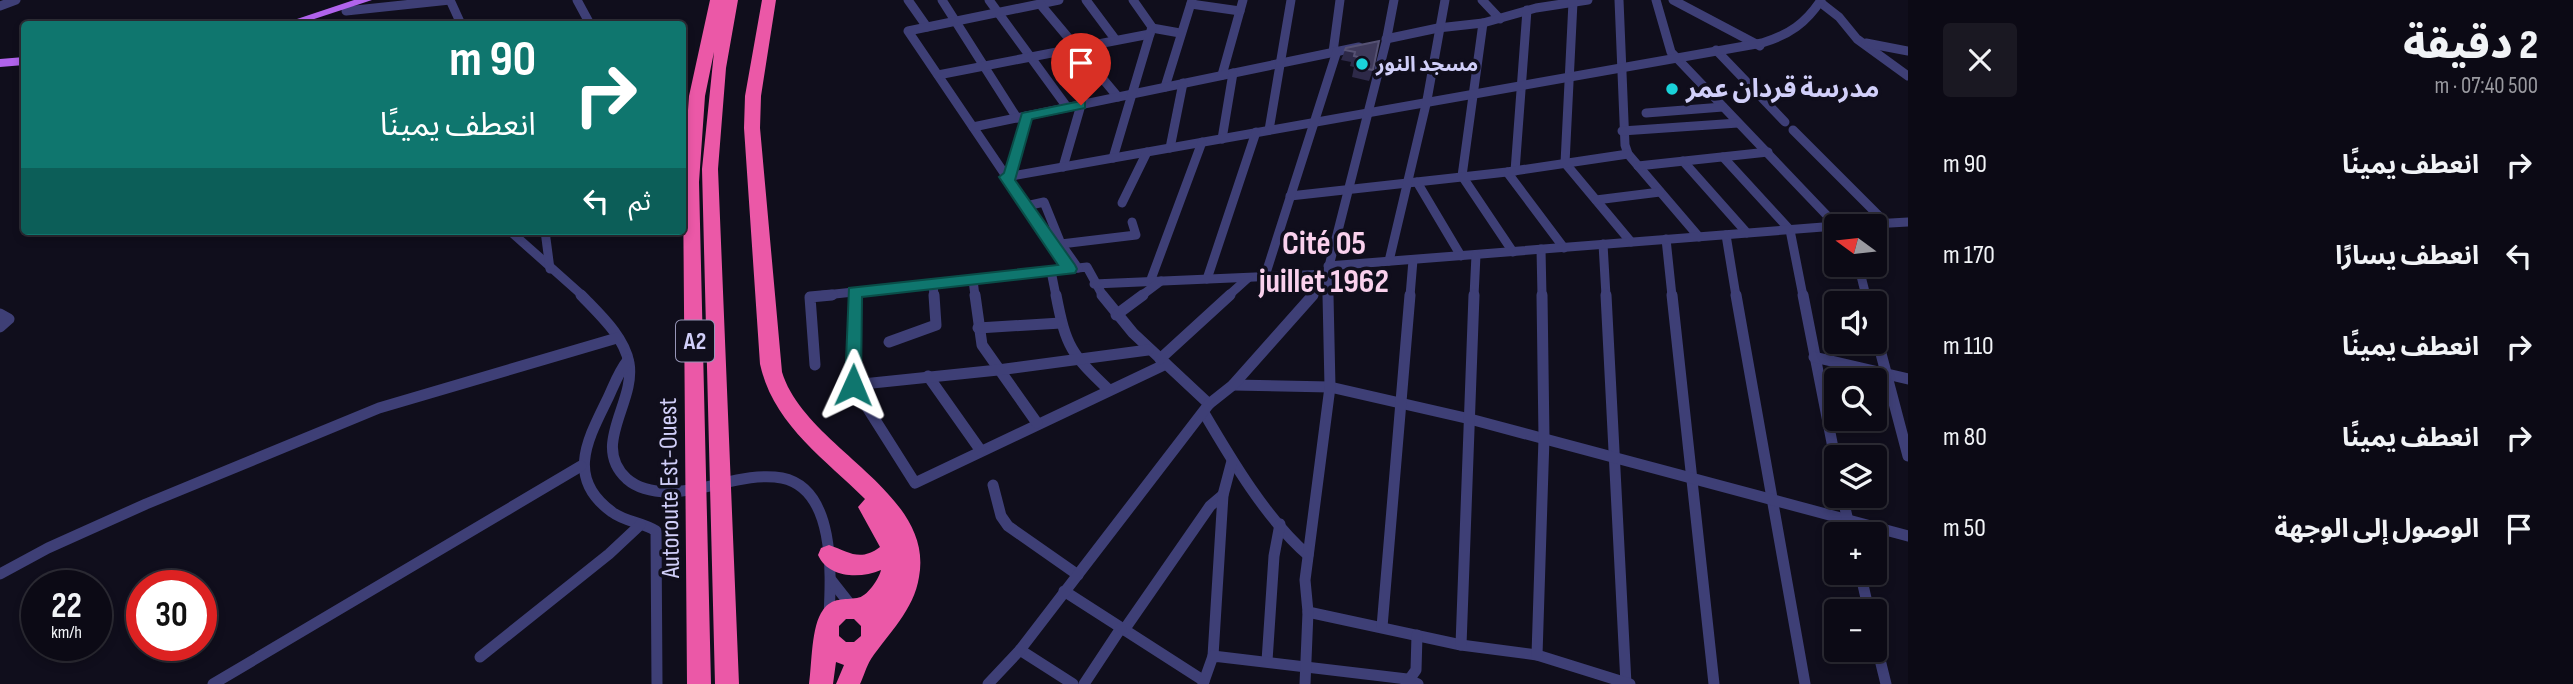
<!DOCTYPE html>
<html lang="ar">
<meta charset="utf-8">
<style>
:root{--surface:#0c0a15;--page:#1a1822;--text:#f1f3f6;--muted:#9a9aa0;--line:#2c2b34}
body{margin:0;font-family:"Sofia Sans Condensed","Noto Sans Arabic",sans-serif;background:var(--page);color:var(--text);direction:rtl;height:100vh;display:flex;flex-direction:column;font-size:26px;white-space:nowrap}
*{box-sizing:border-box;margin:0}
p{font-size:23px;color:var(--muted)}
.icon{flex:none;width:38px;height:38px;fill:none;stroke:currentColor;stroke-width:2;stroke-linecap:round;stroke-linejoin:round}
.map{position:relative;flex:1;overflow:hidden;direction:ltr}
.sheet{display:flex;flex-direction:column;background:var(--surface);width:665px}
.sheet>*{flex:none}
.guide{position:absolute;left:21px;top:21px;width:665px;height:214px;border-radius:7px;box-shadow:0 4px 10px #0003,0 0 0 2px var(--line);direction:rtl;background:#0f766e;color:#fff;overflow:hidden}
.needle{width:46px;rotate:285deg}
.tools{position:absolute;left:1824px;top:214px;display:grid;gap:14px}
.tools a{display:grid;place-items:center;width:63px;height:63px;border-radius:7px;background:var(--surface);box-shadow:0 4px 10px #0003,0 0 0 2px var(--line);font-size:35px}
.speed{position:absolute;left:21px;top:570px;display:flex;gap:14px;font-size:35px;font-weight:700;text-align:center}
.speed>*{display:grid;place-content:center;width:91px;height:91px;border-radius:50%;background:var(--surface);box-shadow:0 4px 10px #0003,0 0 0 2px var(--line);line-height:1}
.speed small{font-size:18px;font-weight:400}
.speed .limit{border:10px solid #d22;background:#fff;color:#111}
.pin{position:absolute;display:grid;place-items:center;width:60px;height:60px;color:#fff;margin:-72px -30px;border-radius:50% 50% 50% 0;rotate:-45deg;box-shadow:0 0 7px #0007}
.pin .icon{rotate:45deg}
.me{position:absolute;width:77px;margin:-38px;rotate:1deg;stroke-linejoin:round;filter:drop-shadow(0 0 5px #0008)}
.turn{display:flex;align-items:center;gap:24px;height:147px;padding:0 35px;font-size:32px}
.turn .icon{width:91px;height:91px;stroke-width:2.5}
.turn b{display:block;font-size:49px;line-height:60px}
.then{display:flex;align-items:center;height:66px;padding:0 35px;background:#0003;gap:14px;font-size:26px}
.round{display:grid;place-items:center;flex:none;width:74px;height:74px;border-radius:7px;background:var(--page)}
.head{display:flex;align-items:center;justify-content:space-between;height:119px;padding:0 35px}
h1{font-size:42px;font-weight:800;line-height:52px}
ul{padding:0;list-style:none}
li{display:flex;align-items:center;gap:21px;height:91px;padding:0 35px}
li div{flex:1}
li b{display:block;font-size:26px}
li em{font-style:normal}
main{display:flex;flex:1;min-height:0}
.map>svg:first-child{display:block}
</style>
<main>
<section class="sheet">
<div class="head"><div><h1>2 دقيقة</h1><p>500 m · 07:40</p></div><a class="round"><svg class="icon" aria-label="close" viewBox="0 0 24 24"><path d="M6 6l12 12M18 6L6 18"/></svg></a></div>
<ul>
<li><svg class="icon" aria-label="right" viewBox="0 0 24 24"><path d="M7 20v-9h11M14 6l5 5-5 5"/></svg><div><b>انعطف يمينًا</b></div><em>90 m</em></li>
<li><svg class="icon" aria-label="left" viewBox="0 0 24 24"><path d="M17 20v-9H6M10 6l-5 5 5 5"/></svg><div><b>انعطف يسارًا</b></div><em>170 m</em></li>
<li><svg class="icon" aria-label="right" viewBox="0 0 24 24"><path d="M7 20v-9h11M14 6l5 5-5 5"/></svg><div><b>انعطف يمينًا</b></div><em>110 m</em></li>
<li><svg class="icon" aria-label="right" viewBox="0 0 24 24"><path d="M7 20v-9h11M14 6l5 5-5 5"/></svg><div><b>انعطف يمينًا</b></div><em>80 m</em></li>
<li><svg class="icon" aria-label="arrive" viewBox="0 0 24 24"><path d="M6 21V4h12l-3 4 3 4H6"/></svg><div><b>الوصول إلى الوجهة</b></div><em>50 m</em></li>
</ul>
</section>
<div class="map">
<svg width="1908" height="684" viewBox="0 0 1908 684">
<rect width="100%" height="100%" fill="#100e1c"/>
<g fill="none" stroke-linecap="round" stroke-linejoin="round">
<g stroke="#3e3f76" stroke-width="9">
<polyline points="450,0 461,24"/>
<polyline points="577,0 590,24"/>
<polyline points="908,0 927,27"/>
<polyline points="942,0 1017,118"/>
<polyline points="989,0 1067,107"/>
<polyline points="1059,0 908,31 1069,269"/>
<polyline points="1086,0 1115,39"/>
<polyline points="1482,0 1500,19"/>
<polyline points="1570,0 1573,2 1565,163 1631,242"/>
<polyline points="1619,0 1625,145 1628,154 1699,237"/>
<polyline points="1656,0 1671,52 1837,226"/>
<polyline points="1673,0 1760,46"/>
<polyline points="1821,3 1839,17 1857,39 1908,76"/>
<polyline points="1040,4 1118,97"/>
<polyline points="1191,4 1240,11"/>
<polyline points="0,6 16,0"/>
<polyline points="346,11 450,0"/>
<polyline points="1483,23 1462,176 1513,252"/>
<polyline points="1152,28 1180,33"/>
<polyline points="1386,39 1438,28 1483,23 1536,8 1588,0"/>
<polyline points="1866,43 1908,51"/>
<polyline points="1716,50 1785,122"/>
<polyline points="1333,52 1340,0"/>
<polyline points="938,75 1150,34"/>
<polyline points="1222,75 1243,0"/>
<polyline points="1165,87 1192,0"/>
<polyline points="1646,113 1723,107"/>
<polyline points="973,127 1359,47"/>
<polyline points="1269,130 1291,0"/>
<polyline points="1793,130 1886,223"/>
<polyline points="1622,131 1738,123"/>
<polyline points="1222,139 1233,73"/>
<polyline points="1170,148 1183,83"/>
<polyline points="1723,157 1790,230 1803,296"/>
<polyline points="1113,158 1152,27 1133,0"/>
<polyline points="1683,161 1747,233"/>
<polyline points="1638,166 1768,152"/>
<polyline points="1063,167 1081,105"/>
<polyline points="1515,171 1527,10"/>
<polyline points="1507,172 1564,248"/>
<polyline points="1010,176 1026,116"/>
<path d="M1006 177 1762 43C1789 35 1806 23 1821 0"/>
<polyline points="1417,182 1461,256"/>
<polyline points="1290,196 1507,172 1628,154"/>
<polyline points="1596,200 1660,192"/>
<polyline points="1122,203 1147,152"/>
<polyline points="1026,206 1044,202 1061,244 1078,268 1087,267 1103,296"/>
<polyline points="1839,226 1908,222"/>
<polyline points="510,231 583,296"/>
<polyline points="545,231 550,269"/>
<polyline points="1726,235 1736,296"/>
<polyline points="1666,239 1672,296"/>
<polyline points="1061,244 1136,235 1132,222"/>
<polyline points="1603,244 1606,296"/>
<polyline points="1541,249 1542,296"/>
<polyline points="1389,261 1427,100 1445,0"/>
<polyline points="1858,264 1866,296"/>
<polyline points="1328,266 1836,226"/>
<polyline points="1051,271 1056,296"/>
<polyline points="1265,276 1337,51"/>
<polyline points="1207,279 1256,132"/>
<polyline points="973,280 975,296"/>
<polyline points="1150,282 1202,142"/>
<polyline points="933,284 934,296"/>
<polyline points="1094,284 1327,274"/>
<polyline points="816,296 1078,268"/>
<polyline points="855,296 855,292"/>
<polyline points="1141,296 1161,281"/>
<polyline points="1228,296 1248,278"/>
<polyline points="1311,296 1326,280"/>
<polyline points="1328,296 1327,274 1386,42 1394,0"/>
<polyline points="1410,296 1413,260"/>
<polyline points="1474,296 1476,255"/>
</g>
<g stroke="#3e3f76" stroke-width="11">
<path d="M581 295C599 314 624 336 629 363 636 403 590 445 627 479 642 492 663 493 682 491 714 488 750 472 782 478 836 489 831 575 829 617"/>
<polyline points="855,295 853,385 915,483 1166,364"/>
<polyline points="975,295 982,345 1037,423"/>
<path d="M1056 295C1066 347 1071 354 1109 390"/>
<polyline points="1102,295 1133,333 1209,404"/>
<polyline points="1606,295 1626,684"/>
<polyline points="1672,295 1714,684"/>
<polyline points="1736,295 1805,684"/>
<polyline points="1803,295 1836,463"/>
<polyline points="1866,295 1868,303"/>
<polyline points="0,314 9,319 0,327"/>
<polyline points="1116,315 1143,295"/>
<polyline points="1874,327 1908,456"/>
<polyline points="978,328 1061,323"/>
<polyline points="889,342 936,325 934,295"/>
<polyline points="1814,357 1908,379"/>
<polyline points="1160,359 1230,295"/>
<path d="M628 360C619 371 614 385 608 398 588 439 565 478 612 512 625 522 642 522 656 531L657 684"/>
<polyline points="815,365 810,297 832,295"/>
<polyline points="928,376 981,451"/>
<polyline points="853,385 998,370 1148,350"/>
<polyline points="1233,385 1330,387 1470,419 1908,536"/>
<path d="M1204 413C1231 459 1267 520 1308 555"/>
<polyline points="993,485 1001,516 1008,526 1078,575"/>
<polyline points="1842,495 1851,534"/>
<polyline points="1860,572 1869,611"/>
<polyline points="0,574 48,548 146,504 379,408 617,338"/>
<polyline points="831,580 853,608"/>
<polyline points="1064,591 1204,681"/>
<polyline points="1308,612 1461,645 1537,655 1630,684"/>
<polyline points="1382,627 1410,295"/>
<polyline points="1124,630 1210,506 1223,495"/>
<polyline points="1874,635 1886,684"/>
<polyline points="1461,645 1474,295"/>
<polyline points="1020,650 1073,684"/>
<polyline points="1537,655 1544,438 1542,295"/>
<polyline points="1213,656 1223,495 1232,461"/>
<polyline points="480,657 609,554 640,525"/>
<polyline points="1267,661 1274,556 1280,524"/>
<polyline points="213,684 581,466"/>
<polyline points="988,684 1020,650 1209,404 1233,385 1313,295"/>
<polyline points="1084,684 1121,628"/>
<polyline points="1203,684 1213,656 1407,679 1418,684"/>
<polyline points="1305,684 1308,612 1305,580 1330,387 1328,295"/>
<polyline points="1406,684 1416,670 1417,635"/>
</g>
<g fill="#b163ec" fill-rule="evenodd">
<polygon points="354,0 372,0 299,24 282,24"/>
<polygon points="24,57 24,65 0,67 0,59"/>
</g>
<g fill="#eb58a7" fill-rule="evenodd">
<polygon points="710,0 738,0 726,68 718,169 739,684 715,684 702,169 714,52 705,96 699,182 711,684 687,684 683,182 689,96"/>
<path d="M762 0H776L761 96 760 128 782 372C805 448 935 491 919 577 914 610 888 634 871 659 866 667 864 676 860 684H836L844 665 836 662 833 684H809C812 664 811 626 823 610 832 597 845 600 857 598 867 597 879 579 881 570 860 579 828 578 818 555L821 548 829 545C849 552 860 562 880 547L858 507 865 499C824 458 773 424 760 364L744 128 745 96ZM846 619H854L861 626V636L854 642H846L839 636V626Z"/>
</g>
</g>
<polygon fill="#2d2948" points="1379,41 1373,70 1369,81 1352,77 1354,67 1350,66 1351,62 1341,60 1346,48"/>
<polygon fill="#3f3a5b" stroke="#565274" stroke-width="2" points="1379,41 1373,70 1356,67 1358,57 1354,56 1355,52 1345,50 1346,48"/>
<polygon fill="#0f766e" stroke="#0a4d48" stroke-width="2" points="1081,101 1085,102 1085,108 1032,119 1015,180 1075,265 1077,269 1075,273 862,297 861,385 859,390 847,390 845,385 849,288 1058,265 999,177 1004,173 1022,113"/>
<g fill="#1ad2da" stroke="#100e1c" stroke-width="2.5">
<circle cx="1362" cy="64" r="7"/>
<circle cx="1672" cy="89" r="7"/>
</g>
<g text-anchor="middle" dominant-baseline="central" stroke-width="7" stroke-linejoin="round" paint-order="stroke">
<g font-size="21" font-weight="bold" fill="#d1cff9" stroke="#100e1c" text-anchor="start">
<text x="1376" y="64">مسجد النور</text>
</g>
<rect fill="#100e1c" stroke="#9795b7" stroke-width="2" x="676" y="320.5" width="38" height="41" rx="5"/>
<g font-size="24" font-weight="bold" fill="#d1cff9">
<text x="695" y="341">A2</text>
</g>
<g font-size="26" font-weight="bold" fill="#d1cff9" stroke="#100e1c" text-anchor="start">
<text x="1686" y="89">مدرسة قردان عمر</text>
</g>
<g font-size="26" fill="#d1cff9" stroke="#100e1c">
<text transform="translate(670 488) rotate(-91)">Autoroute Est-Ouest</text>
</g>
<g font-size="33" font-weight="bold" fill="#fad1ed" stroke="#100e1c">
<text x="1324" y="244">Cité 05<tspan x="1324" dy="38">juillet 1962</tspan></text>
</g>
</g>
</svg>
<div class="tools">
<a><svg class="needle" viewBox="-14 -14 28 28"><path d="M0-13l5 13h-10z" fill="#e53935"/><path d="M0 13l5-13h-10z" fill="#9a9aa0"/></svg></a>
<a><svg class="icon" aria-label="sound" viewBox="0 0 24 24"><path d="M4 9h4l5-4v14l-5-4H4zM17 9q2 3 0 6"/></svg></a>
<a><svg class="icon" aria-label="search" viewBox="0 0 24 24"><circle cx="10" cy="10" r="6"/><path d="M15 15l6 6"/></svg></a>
<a><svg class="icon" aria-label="layers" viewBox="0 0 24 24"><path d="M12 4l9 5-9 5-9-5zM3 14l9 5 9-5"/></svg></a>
<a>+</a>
<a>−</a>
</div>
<div class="speed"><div>22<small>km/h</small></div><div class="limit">30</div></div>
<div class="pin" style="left:1081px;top:105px;background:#d93025"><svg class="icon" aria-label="arrive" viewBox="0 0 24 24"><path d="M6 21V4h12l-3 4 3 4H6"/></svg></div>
<svg class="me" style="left:853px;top:385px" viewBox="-20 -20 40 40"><path d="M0-17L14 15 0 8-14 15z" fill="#0f766e" stroke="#fff" stroke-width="4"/></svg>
<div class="guide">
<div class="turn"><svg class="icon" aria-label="right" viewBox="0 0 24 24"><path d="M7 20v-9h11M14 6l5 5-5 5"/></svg><div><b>90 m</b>انعطف يمينًا</div></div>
<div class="then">ثم<svg class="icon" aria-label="left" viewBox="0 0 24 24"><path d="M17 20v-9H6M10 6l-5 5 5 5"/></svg></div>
</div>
</div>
</main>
